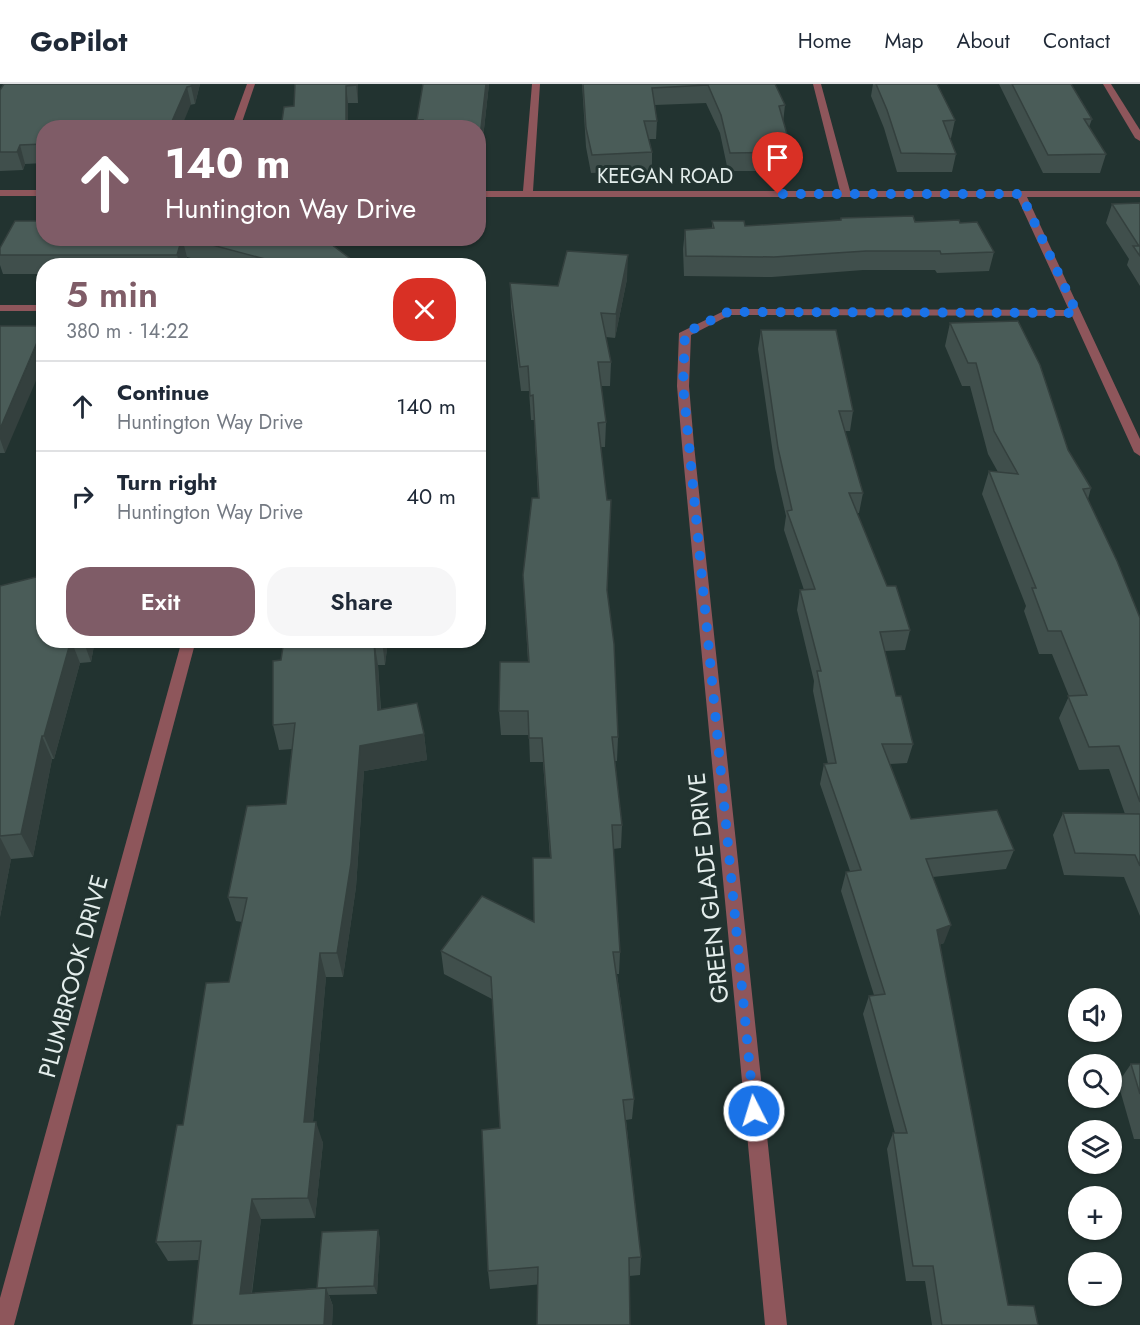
<!DOCTYPE html>
<meta charset="utf-8">
<style>
:root{--surface:#fff;--page:#f6f6f7;--text:#1f2937;--muted:#747a83;--line:#e0e1e3;--accent:#7f5c67}
body{margin:0;font-family:Jost,sans-serif;background:var(--page);color:var(--text);height:100vh;display:flex;flex-direction:column;font-size:22px;white-space:nowrap}
*{box-sizing:border-box;margin:0}
p{font-size:20px;color:var(--muted)}
.icon{flex:none;width:33px;height:33px;fill:none;stroke:currentColor;stroke-width:2;stroke-linecap:round;stroke-linejoin:round}
.map{position:relative;flex:1;overflow:hidden}
.panel{position:absolute;left:36px;top:174px;width:450px;height:390px;display:flex;flex-direction:column;background:var(--surface);border-radius:24px;box-shadow:0 2px 4px #0004}
.panel>*{flex:none}
.banner{position:absolute;left:36px;top:36px;width:450px;height:126px;border-radius:24px;box-shadow:0 2px 4px #0004;background:#7f5c67;color:#fff;overflow:hidden}
.tools{position:absolute;left:1068px;top:904px;display:grid;gap:12px}
.tools a{display:grid;place-items:center;width:54px;height:54px;border-radius:50%;background:var(--surface);box-shadow:0 2px 4px #0004;font-size:30px}
.pin{position:absolute;display:grid;place-items:center;width:51px;height:51px;color:#fff;margin:-62px -26px;border-radius:50% 50% 50% 0;rotate:-45deg;box-shadow:0 0 6px #0007}
.pin .icon{rotate:45deg}
.me{position:absolute;width:66px;margin:-33px;rotate:355deg;stroke-linejoin:round;filter:drop-shadow(0 0 4px #0008)}
.turn{display:flex;align-items:center;gap:21px;height:126px;padding:0 30px;font-size:27px}
.turn .icon{width:78px;height:78px;stroke-width:2.5}
.turn b{display:block;font-size:42px;line-height:51px}
.round{display:grid;place-items:center;flex:none;width:63px;height:63px;border-radius:24px;background:var(--page)}
.summary{display:flex;align-items:center;justify-content:space-between;height:102px;padding:0 30px}
h1{font-size:36px;font-weight:600;line-height:45px;color:var(--accent)}
.cta{display:flex;gap:12px;margin-top:auto;padding:12px 30px}
.cta a{flex:1;height:69px;border-radius:24px;background:var(--accent);color:#fff;font-size:24px;font-weight:600;line-height:69px;text-align:center}
.cta a+a{background:var(--page);color:var(--text)}
ul{padding:0;list-style:none}
li{display:flex;align-items:center;gap:18px;height:90px;padding:0 30px;border-top:2px solid var(--line)}
li div{flex:1}
li b{display:block;font-size:22px}
li em{font-style:normal}
header{display:flex;align-items:center;gap:36px;box-sizing:border-box;height:84px;padding:0 30px;background:var(--surface);border-bottom:2px solid var(--line)}
header strong{font-size:28px}
nav{display:flex;gap:33px;margin-inline-start:auto;font-size:21px}
.map>svg:first-child{display:block}
</style>
<header>
<strong>GoPilot</strong>
<nav><a>Home</a><a>Map</a><a>About</a><a>Contact</a></nav>
</header>
<div class="map">
<svg width="1140" height="1241" viewBox="0 0 1140 1241">
<rect width="100%" height="100%" fill="#223330"/>
<g fill="none" stroke-linecap="round" stroke-linejoin="round">
<g fill="#8e565b" fill-rule="evenodd">
<polygon points="247,0 255,0 240,44 231,44"/>
<polygon points="532,0 540,0 533,107 840,107 813,0 821,0 850,107 1140,107 1140,113 1027,113 1140,355 1140,372 1134,368 1072,232 730,231 691,251 689,302 694,361 787,1241 765,1241 682,361 677,302 679,249 728,225 1069,226 1017,113 478,113 478,107 523,107"/>
<polygon points="1103,0 1111,0 1140,46 1140,57 1135,54"/>
<rect x="0" y="106" width="44" height="6"/>
<rect x="0" y="221" width="44" height="6"/>
<polygon points="182,556 196,556 14,1241 0,1241 0,1214"/>
</g>
</g>
<g fill="#404f4c">
<polygon points="4,0 200,0 195,20 44,44 44,79 25,80 23,86 0,87 0,6"/>
<polygon points="295,0 358,0 358,19 348,19 348,44 281,44 294,22"/>
<polygon points="423,0 489,0 481,72 478,72 478,44 418,44 417,36"/>
<polygon points="582,0 775,0 785,21 783,39 792,68 789,87 728,87 720,49 706,19 655,21 657,37 656,55 649,55 652,68 652,87 591,89 586,63"/>
<polygon points="873,0 937,0 955,36 951,54 950,54 956,70 952,88 897,88 884,44 871,12"/>
<polygon points="999,0 1071,0 1092,35 1089,43 1106,70 1100,89 1043,89"/>
<polygon points="1140,119 1140,202 1127,181 1129,175 1106,139 1112,120"/>
<polygon points="841,134 960,139 994,168 989,187 937,189 935,186 863,186 772,193 684,192 683,165 685,146 712,144 712,137 745,142 840,136"/>
<polygon points="44,154 323,154 360,182 220,182 187,173 184,182 44,182 44,190 3,190 0,181 0,164"/>
<polygon points="627,195 615,254 606,253 611,278 610,302 601,302 606,338 605,363 601,363 607,508 618,653 617,677 615,677 622,741 621,764 613,765 620,868 619,890 617,890 634,1015 632,1035 626,1036 641,1173 640,1191 490,1205 488,1187 500,1044 492,915 444,890 441,867 534,838 550,774 543,678 530,678 529,651 501,651 499,627 528,578 523,491 538,414 534,336 531,336 529,307 521,307 511,223 510,199 558,202"/>
<polygon points="950,239 1068,366 1091,404 1088,415 1140,534 1140,832 1124,793 1064,791 1053,751 1063,729 1125,730 1109,685 1079,686 1059,634 1069,612 1052,570 1039,570 1024,527 1026,522 982,410 989,387 998,388 988,370 970,302 962,302 945,262"/>
<polygon points="0,242 5,369 0,369"/>
<polygon points="761,246 853,327 850,347 845,347 863,409 859,429 857,429 887,502 910,546 905,566 885,567 896,612 913,660 907,679 890,680 911,735 1014,766 1006,785 933,793 944,859 939,861 1008,1221 1038,1241 932,1241 925,1197 906,1197 887,1065 893,1049 895,1049 863,930 869,912 874,911 841,807 846,788 850,787 820,700 824,680 828,680 813,607 814,597 797,526 800,506 804,506 784,446 786,432 775,384 758,265"/>
<polygon points="0,502 44,556 95,556 91,578 80,579 54,675 52,675 33,773 11,775 0,833"/>
<polygon points="284,556 388,556 385,581 378,581 381,626 424,650 427,676 364,687 356,803 343,893 326,893 313,1038 323,1059 315,1134 261,1135 252,1209 318,1204 380,1154 377,1210 329,1211 333,1222 332,1241 192,1241 199,1176 168,1177 156,1158 183,1041 229,898 242,838 236,837 228,813 286,720 292,665 279,666 273,641"/>
<polygon points="1131,980 1140,980 1140,1055 1134,1055 1118,999"/>
</g>
<g fill="#34403e">
<polygon points="192,0 200,0 195,20 191,2"/>
<polygon points="356,0 358,0 358,19"/>
<polygon points="486,0 489,0 481,72 480,53"/>
<polygon points="346,2 348,19 348,44 346,44"/>
<polygon points="187,3 191,20 181,44 169,44"/>
<polygon points="20,61 25,80 23,86 17,68"/>
<polygon points="182,154 187,173 184,182 180,182 177,171"/>
<polygon points="628,171 627,195 615,254 616,230"/>
<polygon points="44,244 44,278 5,369 0,355 0,345"/>
<polygon points="71,556 80,579 54,675 44,652"/>
<polygon points="83,556 95,556 91,578"/>
<polygon points="374,556 378,581 382,651 378,626"/>
<polygon points="382,556 388,556 385,581"/>
<polygon points="424,650 427,676 364,687 356,803 343,893 337,869 360,662"/>
<polygon points="42,652 52,675 33,773 21,750"/>
<polygon points="0,753 11,775 0,833"/>
<polygon points="951,841 944,859 930,864 937,846"/>
<polygon points="320,869 326,893 311,1060 304,1038"/>
<polygon points="316,1038 323,1059 315,1134 308,1114"/>
<polygon points="252,1115 261,1135 249,1228 240,1210"/>
<polygon points="378,1146 380,1154 377,1210 374,1202"/>
<polygon points="326,1204 333,1222 332,1241 324,1241"/>
</g>
<g fill="#4a5c58" stroke="#34403e" stroke-width="1.5">
<polygon points="4,0 192,0 191,2 187,3 169,44 44,44 44,60 20,61 17,68 0,68 0,6"/>
<polygon points="295,0 356,0 356,1 346,2 346,44 281,44 284,23 294,22"/>
<polygon points="423,0 486,0 480,53 478,53 478,44 421,44 423,36 417,36"/>
<polygon points="583,0 775,0 785,21 779,22 792,68 730,69 721,31 708,1 652,4 657,37 644,37 652,68 592,71 586,44"/>
<polygon points="876,0 937,0 955,36 943,37 956,70 901,69 887,26"/>
<polygon points="1012,0 1071,0 1092,35 1084,35 1106,70 1048,71"/>
<polygon points="1140,119 1140,172 1133,162 1139,162 1112,120"/>
<polygon points="913,132 915,138 959,136 960,139 977,138 994,168 941,170 940,167 866,167 774,173 686,172 685,146 714,144 712,137 744,137 745,142 841,136 841,134"/>
<polygon points="15,137 44,137 44,154 182,154 177,171 0,171 0,164"/>
<polygon points="186,154 323,154 360,182 291,182"/>
<polygon points="567,167 628,171 616,230 601,229 611,278 598,278 606,338 598,339 607,416 611,416 607,506 614,560 618,653 612,653 622,741 612,741 620,868 613,868 634,1015 623,1016 641,1173 629,1174 630,1241 537,1241 538,1183 488,1187 482,1046 500,1044 491,893 441,867 482,812 534,838 533,774 551,774 542,654 529,654 528,627 499,627 500,578 529,578 523,491 532,414 539,414 533,311 530,312 528,282 520,283 510,199 558,202"/>
<polygon points="1018,237 1040,281 1068,366 1091,404 1083,405 1117,477 1140,534 1140,718 1119,662 1089,663 1068,612 1087,611 1061,547 1048,547 1032,504 1036,504 989,387 1018,390 994,347 976,279 968,279 950,239"/>
<polygon points="0,242 44,242 0,345"/>
<polygon points="761,246 836,246 853,327 839,327 863,409 849,409 887,502 896,502 910,546 880,548 896,612 901,612 913,660 882,660 911,735 997,726 1014,766 926,775 951,841 937,846 1008,1221 1034,1222 1038,1241 942,1241 933,1182 913,1182 893,1049 907,1049 869,912 885,910 846,788 861,786 824,680 836,679 817,587 821,587 800,506 815,505 787,427 792,426 778,364"/>
<polygon points="44,491 44,556 71,556 44,652 42,652 21,750 0,752 0,502"/>
<polygon points="284,556 374,556 378,626 417,619 424,650 360,662 351,779 337,869 320,869 304,1038 316,1038 308,1114 252,1115 240,1210 326,1204 324,1241 192,1241 201,1157 156,1158 177,1041 183,1041 206,899 229,898 247,814 228,813 247,722 286,720 295,639 273,641 273,577 281,576"/>
<polygon points="1063,729 1140,730 1140,782 1135,771 1075,769"/>
<polygon points="1131,980 1140,980 1140,1010"/>
<polygon points="378,1146 374,1202 317,1204 322,1148"/>
</g>
<g fill="none" stroke-linecap="round" stroke-linejoin="round">
<polyline stroke="#1a73e8" stroke-width="10" stroke-dasharray="0 18" points="754,1027 687,341 683,302 685,249 728,228 1077,229 1021,110 778,110"/>
</g>
<g text-anchor="middle" dominant-baseline="central" stroke-width="6" stroke-linejoin="round" paint-order="stroke">
<g font-size="20" fill="#e3edeb" stroke="#223330">
<text x="665" y="92">KEEGAN ROAD</text>
</g>
<g font-size="24" fill="#e3edeb" stroke="#223330">
<text transform="translate(708 804) rotate(-96)">GREEN GLADE DRIVE</text>
<text transform="translate(73 892) rotate(-75)">PLUMBROOK DRIVE</text>
</g>
</g>
</svg>
<div class="tools">
<a><svg class="icon" aria-label="sound" viewBox="0 0 24 24"><path d="M4 9h4l5-4v14l-5-4H4zM17 9q2 3 0 6"/></svg></a>
<a><svg class="icon" aria-label="search" viewBox="0 0 24 24"><circle cx="10" cy="10" r="6"/><path d="M15 15l6 6"/></svg></a>
<a><svg class="icon" aria-label="layers" viewBox="0 0 24 24"><path d="M12 4l9 5-9 5-9-5zM3 14l9 5 9-5"/></svg></a>
<a>+</a>
<a>−</a>
</div>
<div class="pin" style="left:778px;top:110px;background:#d93025"><svg class="icon" aria-label="arrive" viewBox="0 0 24 24"><path d="M6 21V4h12l-3 4 3 4H6"/></svg></div>
<svg class="me" style="left:754px;top:1027px" viewBox="-20 -20 40 40"><circle r="17" fill="#1a73e8" stroke="#fff" stroke-width="3"/><path d="M0-11L8 9 0 5-8 9z" fill="#fff"/></svg>
<div class="banner">
<div class="turn"><svg class="icon" aria-label="ahead" viewBox="0 0 24 24"><path d="M12 20V5M6 11l6-6 6 6"/></svg><div><b>140 m</b>Huntington Way Drive</div></div>
</div>
<section class="panel">
<div class="summary"><div><h1>5 min</h1><p>380 m · 14:22</p></div><a class="round" style="background:#d93025;color:#fff"><svg class="icon" aria-label="close" viewBox="0 0 24 24"><path d="M6 6l12 12M18 6L6 18"/></svg></a></div>
<ul>
<li><svg class="icon" aria-label="ahead" viewBox="0 0 24 24"><path d="M12 20V5M6 11l6-6 6 6"/></svg><div><b>Continue</b><p>Huntington Way Drive</p></div><em>140 m</em></li>
<li><svg class="icon" aria-label="right" viewBox="0 0 24 24"><path d="M7 20v-9h11M14 6l5 5-5 5"/></svg><div><b>Turn right</b><p>Huntington Way Drive</p></div><em>40 m</em></li>
</ul>
<div class="cta"><a>Exit</a><a>Share</a></div>
</section>
</div>
